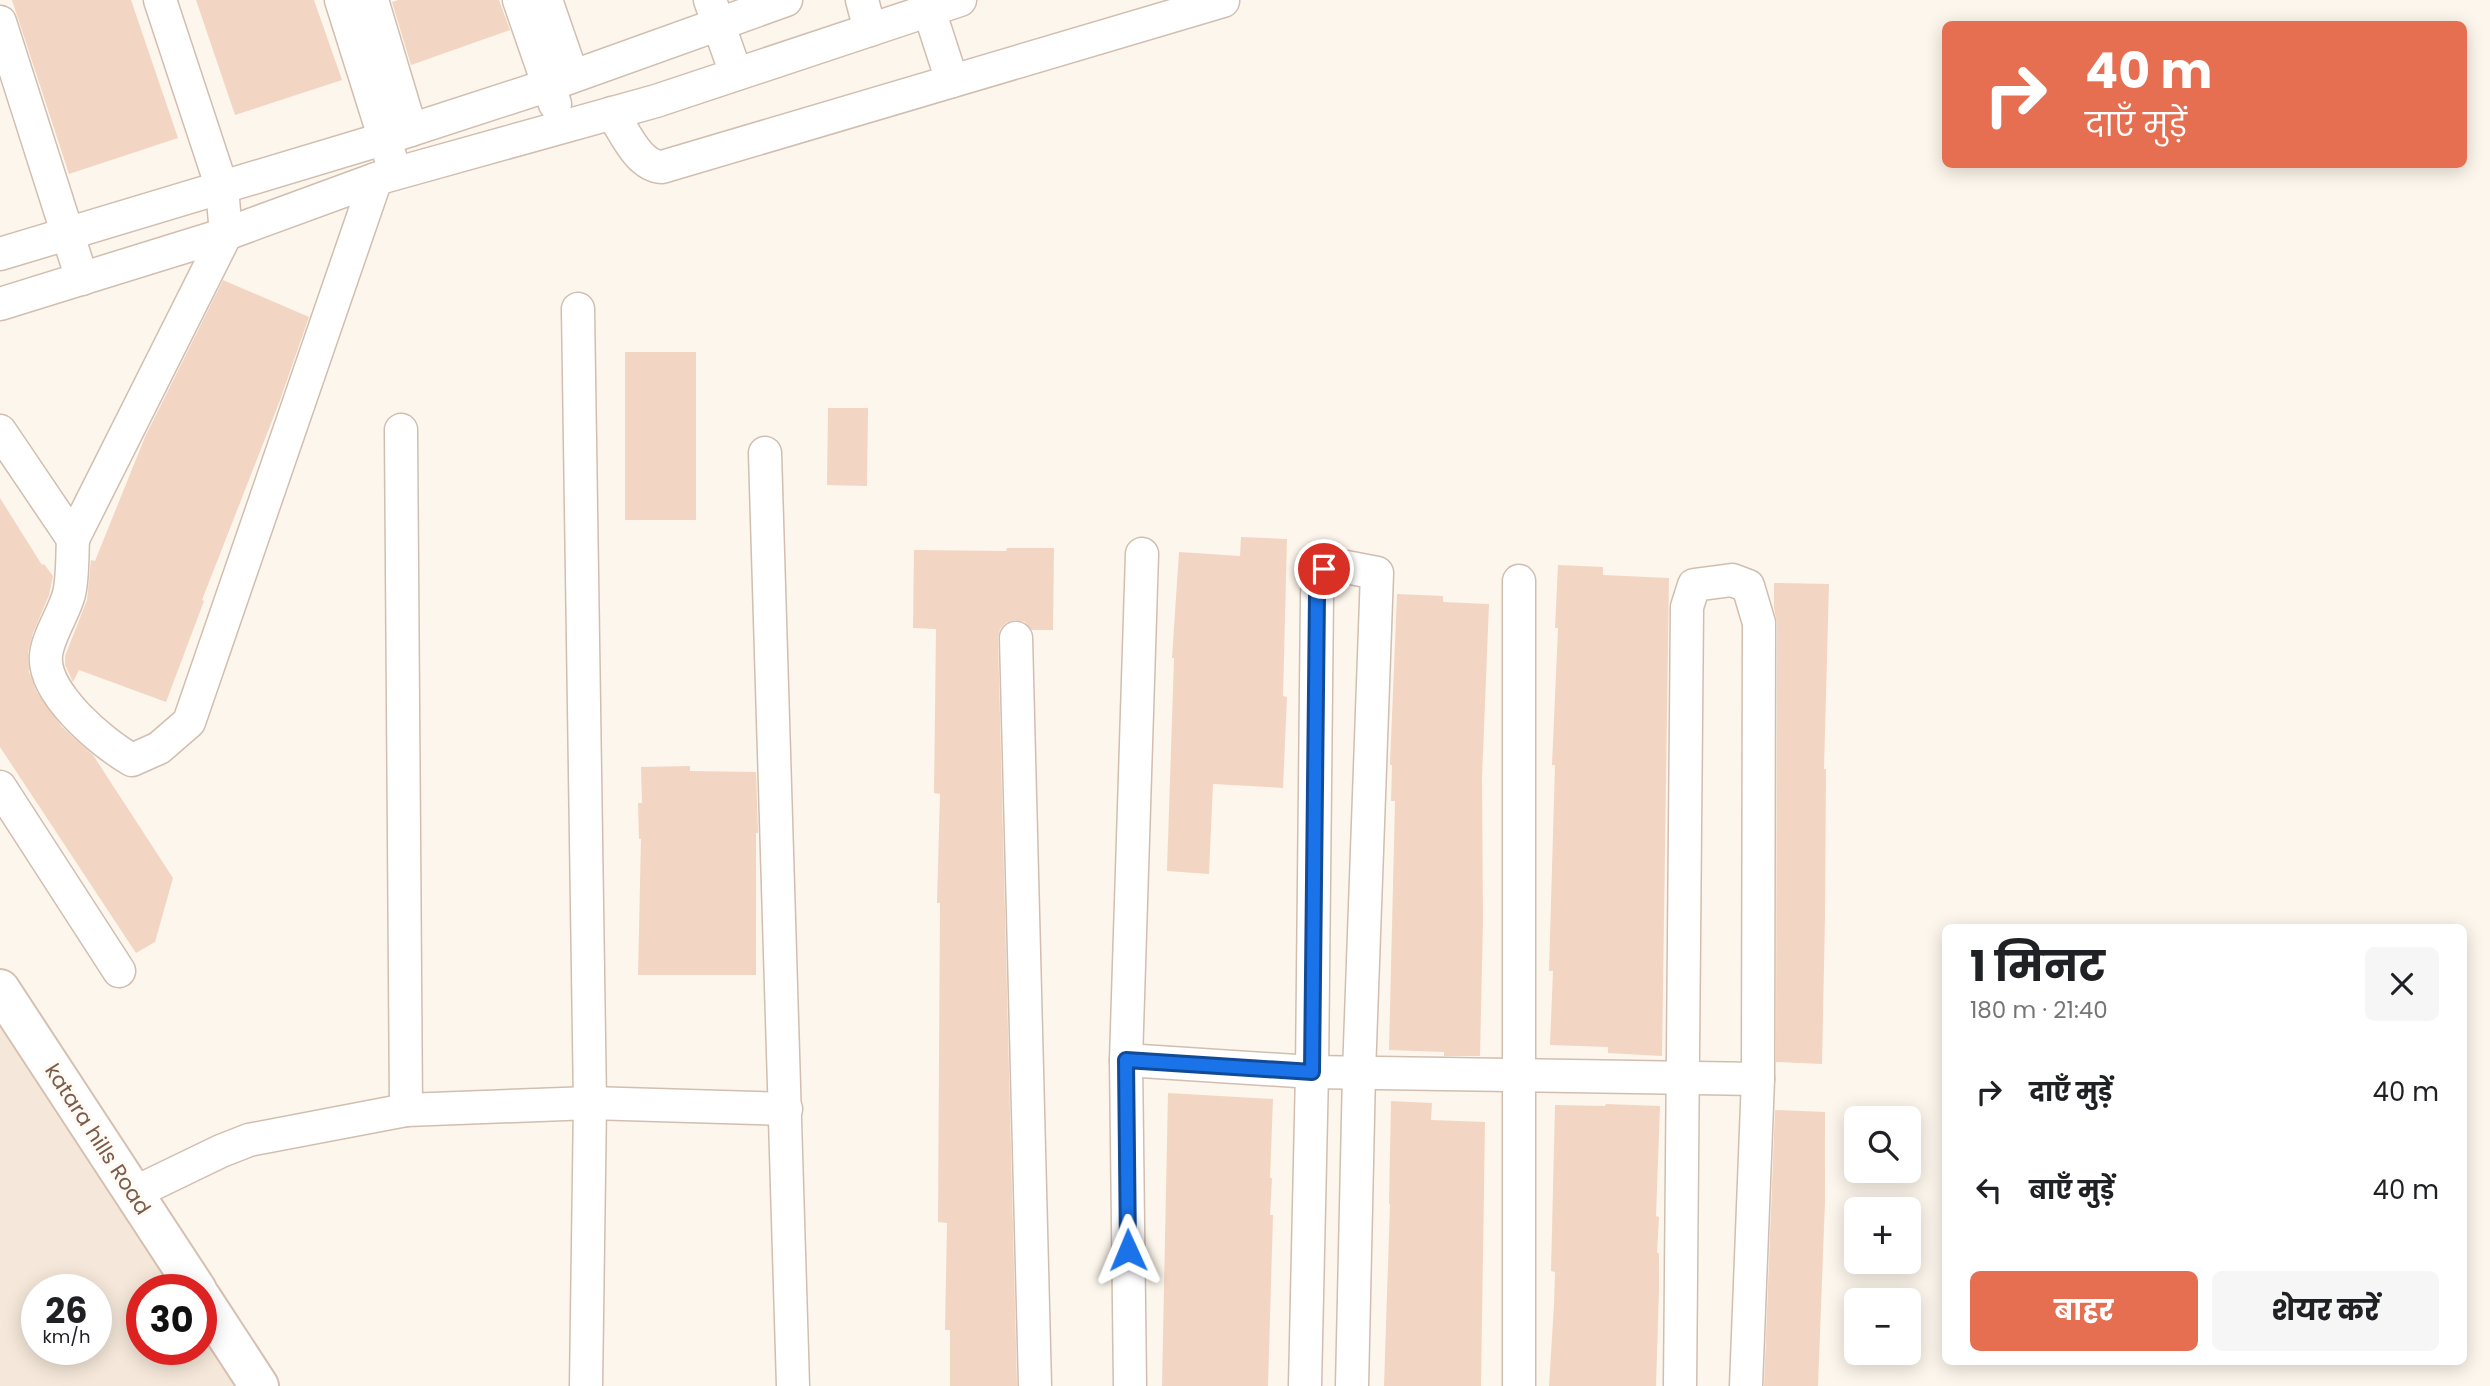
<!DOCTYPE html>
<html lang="hi">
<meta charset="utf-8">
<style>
:root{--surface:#fff;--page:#f6f6f6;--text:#202124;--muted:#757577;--accent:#e76f51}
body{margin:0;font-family:Poppins,"Noto Sans Devanagari",sans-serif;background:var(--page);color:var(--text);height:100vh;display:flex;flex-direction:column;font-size:26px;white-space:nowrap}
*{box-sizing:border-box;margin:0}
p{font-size:23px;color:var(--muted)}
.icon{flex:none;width:38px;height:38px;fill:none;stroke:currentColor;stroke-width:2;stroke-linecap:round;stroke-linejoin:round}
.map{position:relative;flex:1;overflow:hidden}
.details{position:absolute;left:1942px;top:924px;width:525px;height:441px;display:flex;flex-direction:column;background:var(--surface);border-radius:10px;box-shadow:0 4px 18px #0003}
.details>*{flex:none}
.banner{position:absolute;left:1942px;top:21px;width:525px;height:147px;border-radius:10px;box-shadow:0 4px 18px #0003;background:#e76f51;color:#fff;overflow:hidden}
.buttons{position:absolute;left:1844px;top:1106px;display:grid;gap:14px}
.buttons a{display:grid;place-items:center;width:77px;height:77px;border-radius:10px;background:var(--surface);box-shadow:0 4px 18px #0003;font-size:35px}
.speed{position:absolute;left:21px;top:1274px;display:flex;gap:14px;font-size:35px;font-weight:700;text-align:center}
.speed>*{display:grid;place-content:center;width:91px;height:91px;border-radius:50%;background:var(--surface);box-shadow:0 4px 18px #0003;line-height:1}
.speed small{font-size:18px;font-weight:400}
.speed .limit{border:10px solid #d22;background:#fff;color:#111}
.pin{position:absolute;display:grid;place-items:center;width:60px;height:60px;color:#fff;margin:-30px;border:4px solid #fff;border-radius:50%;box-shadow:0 2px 7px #0007}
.me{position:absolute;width:77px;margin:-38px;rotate:359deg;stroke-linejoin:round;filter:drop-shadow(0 0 5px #0008)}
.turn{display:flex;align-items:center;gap:24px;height:147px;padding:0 28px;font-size:32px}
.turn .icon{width:91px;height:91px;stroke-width:2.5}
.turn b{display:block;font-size:49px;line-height:60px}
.round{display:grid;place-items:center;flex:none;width:74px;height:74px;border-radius:10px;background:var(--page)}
.head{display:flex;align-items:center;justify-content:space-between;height:119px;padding:0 28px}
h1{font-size:42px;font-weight:700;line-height:52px}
.primary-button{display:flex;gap:14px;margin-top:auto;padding:14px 28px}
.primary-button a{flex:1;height:80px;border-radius:10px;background:var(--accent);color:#fff;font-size:28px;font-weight:700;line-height:80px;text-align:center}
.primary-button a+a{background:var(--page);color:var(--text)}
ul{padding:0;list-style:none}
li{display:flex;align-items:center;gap:21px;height:98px;padding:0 28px}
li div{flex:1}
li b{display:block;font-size:26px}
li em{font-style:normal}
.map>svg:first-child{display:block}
</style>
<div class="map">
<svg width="2490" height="1386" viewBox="0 0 2490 1386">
<rect width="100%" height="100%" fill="#fdf6ec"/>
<path fill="#f5e8da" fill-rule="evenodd" d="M0 989 195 1290H142V1349H201V1300L257 1386H0ZM37 1290H96V1349H37Z"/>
<g fill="#f3d5c3">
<polygon points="12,0 131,0 178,138 69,174"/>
<polygon points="196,0 314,0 342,80 235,115"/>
<polygon points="398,0 499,0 510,30 411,65 392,2"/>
<polygon points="223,280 309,317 279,403 202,600 204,601 166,702 79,670 73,682 65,665 65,656 87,600 91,560 95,561 145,437"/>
<rect x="625" y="352" width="71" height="168"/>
<polygon points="828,408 868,408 867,486 827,485"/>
<polygon points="0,498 42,565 44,564 53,576 49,595 33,633 28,652 29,672 37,692 62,727 93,755 173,878 155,942 136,953 0,747"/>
<polygon points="1241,537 1287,539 1283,696 1287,697 1283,788 1213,784 1209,874 1167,871 1174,658 1172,658 1179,552 1240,556"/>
<polygon points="1007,548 1054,548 1053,630 1032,630 1025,622 1015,620 1006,623 1000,629 998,638 1017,1386 950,1386 950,1330 945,1330 947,1223 938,1222 940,903 937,903 940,794 934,793 936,629 913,628 914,550 1006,551"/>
<polygon points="1558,565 1603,567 1603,575 1669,578 1662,1056 1608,1053 1608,1047 1550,1045 1553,971 1549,971 1555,765 1552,765 1558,628 1555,628"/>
<polygon points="1774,583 1829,584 1824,769 1826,769 1825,917 1822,1064 1776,1062 1777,623 1774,608"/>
<polygon points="1397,594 1443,596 1443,602 1489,604 1482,778 1483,921 1480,1056 1444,1056 1444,1052 1389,1050 1395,801 1391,801 1392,765 1390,765"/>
<polygon points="690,766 690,771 756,772 758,833 756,833 756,975 638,975 641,839 639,839 638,803 642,803 641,767"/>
<polygon points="1168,1093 1273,1099 1270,1178 1272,1178 1270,1215 1273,1215 1268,1386 1162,1386"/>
<polygon points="1391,1101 1432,1103 1431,1120 1485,1122 1481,1386 1384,1386 1390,1204 1389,1204"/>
<polygon points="1606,1104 1660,1106 1656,1216 1659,1217 1657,1253 1659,1253 1659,1290 1656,1386 1549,1386 1554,1305 1555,1272 1551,1271 1555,1105 1605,1106"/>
<polygon points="1775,1110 1825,1112 1825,1201 1818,1386 1764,1386"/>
</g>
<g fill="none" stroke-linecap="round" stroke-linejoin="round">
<defs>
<g id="street">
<polyline points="341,0 391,159"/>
<polyline points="372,0 411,130"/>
<polyline points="519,0 555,104"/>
<polyline points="546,0 572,75"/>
<polyline points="710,0 736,74"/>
<polyline points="862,0 870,30"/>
<polyline points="929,10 952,81"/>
<polyline points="0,22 82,279"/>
<path d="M612 113C625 132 638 166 662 167L1223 1"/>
<polyline points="0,254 386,138 549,85 786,0"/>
<polyline points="0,304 226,234 376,179 656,101 960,0"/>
<polyline points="578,309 590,1103 586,1386"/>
<polyline points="401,430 406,1110 590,1103 786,1109"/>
<polyline points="0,431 73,539 226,234 222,188 160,0"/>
<polyline points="765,453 793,1386"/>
<path d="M73 539C72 557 73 577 69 594 64 613 48 636 46 655 42 693 102 743 132 760L159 748 189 722 376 179"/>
<polyline points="1519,581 1519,1386"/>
<polyline points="1016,638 1035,1386"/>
<polyline points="0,787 119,971"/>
<polyline points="1126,1060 1312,1072 1758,1079"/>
<polyline points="134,1193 221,1151 249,1140 406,1110"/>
<polyline points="1130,1386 1126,1060 1142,554"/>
<polyline points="1305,1386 1312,1072 1317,595 1318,578 1324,569 1346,567 1377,573 1359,1073 1352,1386"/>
<polyline points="1680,1386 1687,607 1694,585 1732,580 1748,586 1759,623 1758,1079 1746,1386"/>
</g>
<g id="secondary">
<polyline points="0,989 197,1290"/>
<polyline points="201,1297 259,1386"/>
</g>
</defs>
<use href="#street" stroke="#d1beb0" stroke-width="35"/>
<use href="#secondary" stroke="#d6c0b0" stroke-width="42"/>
<use href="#street" stroke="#fff" stroke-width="32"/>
<use href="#secondary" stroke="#fff" stroke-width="38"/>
</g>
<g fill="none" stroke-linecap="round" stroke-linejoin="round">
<defs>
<polyline id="route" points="1128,1250 1126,1060 1312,1072 1317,595 1318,578 1324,569"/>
</defs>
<use href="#route" stroke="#114b97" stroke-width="18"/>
<use href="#route" stroke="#1a73e8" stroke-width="12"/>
</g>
<g text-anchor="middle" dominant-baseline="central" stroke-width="6" stroke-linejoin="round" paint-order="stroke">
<g font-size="21" fill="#7a5c4d" stroke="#fffaf3">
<text transform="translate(98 1139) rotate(57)">katara hills Road</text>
</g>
</g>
</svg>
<div class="buttons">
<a><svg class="icon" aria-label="search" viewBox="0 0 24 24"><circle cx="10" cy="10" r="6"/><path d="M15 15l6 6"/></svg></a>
<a>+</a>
<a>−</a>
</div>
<div class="speed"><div>26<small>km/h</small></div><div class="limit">30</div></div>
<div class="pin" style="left:1324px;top:569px;background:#d93025"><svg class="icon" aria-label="arrive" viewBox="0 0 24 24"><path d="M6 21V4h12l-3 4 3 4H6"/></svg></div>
<svg class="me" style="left:1128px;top:1250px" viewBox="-20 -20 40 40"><path d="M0-17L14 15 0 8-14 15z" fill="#1a73e8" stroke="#fff" stroke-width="4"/></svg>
<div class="banner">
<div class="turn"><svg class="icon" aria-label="right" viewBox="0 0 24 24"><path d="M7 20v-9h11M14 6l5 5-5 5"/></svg><div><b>40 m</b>दाएँ मुड़ें</div></div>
</div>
<section class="details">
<div class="head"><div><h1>1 मिनट</h1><p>180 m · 21:40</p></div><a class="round"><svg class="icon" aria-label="close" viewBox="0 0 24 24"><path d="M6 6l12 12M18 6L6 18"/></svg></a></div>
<ul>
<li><svg class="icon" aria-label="right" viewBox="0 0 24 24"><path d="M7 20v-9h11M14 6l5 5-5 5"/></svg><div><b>दाएँ मुड़ें</b></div><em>40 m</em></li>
<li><svg class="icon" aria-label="left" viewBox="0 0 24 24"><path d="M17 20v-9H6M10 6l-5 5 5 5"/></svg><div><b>बाएँ मुड़ें</b></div><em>40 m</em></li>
</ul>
<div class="primary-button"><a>बाहर</a><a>शेयर करें</a></div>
</section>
</div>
